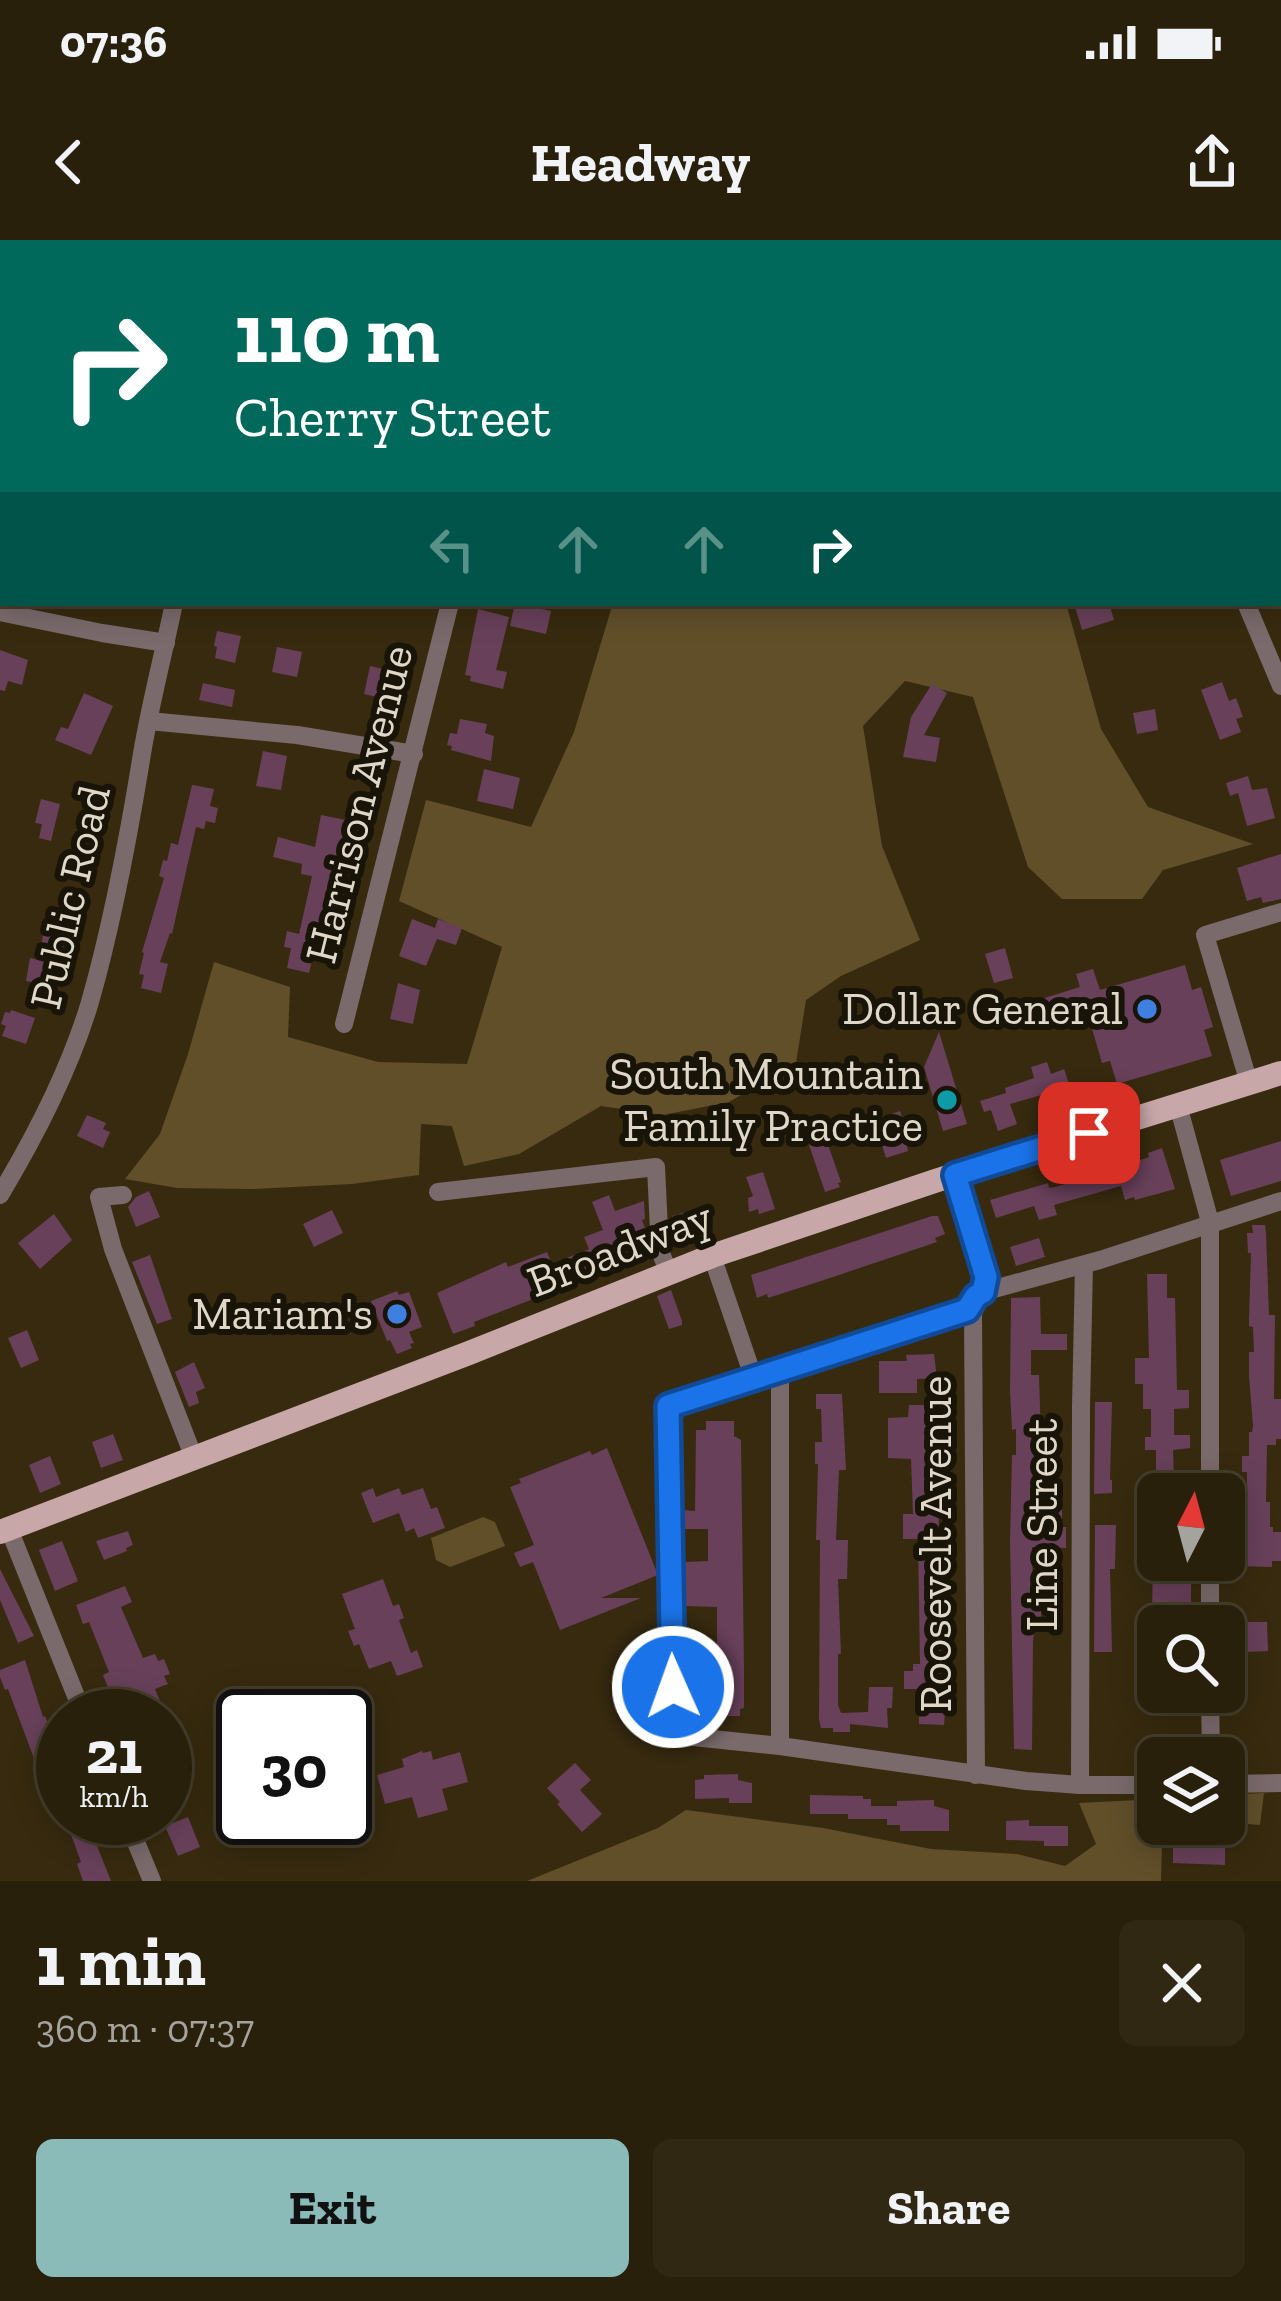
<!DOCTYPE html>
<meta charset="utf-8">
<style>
:root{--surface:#29200b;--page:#312814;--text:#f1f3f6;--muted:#a5a39d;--line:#453e2c;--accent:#8bbbb9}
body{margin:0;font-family:"Zilla Slab",serif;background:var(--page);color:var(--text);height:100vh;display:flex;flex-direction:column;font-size:45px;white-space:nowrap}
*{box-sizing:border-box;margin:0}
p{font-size:39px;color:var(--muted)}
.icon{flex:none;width:66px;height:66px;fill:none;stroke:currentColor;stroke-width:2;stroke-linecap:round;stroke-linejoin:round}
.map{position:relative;height:1641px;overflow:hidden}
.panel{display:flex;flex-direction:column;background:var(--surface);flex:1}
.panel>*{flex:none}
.hud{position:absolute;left:0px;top:0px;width:1281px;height:366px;box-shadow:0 6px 30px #0003,0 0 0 3px var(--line);background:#00695c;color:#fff;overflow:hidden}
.needle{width:78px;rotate:6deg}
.controls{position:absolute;left:1137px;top:1233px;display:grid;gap:24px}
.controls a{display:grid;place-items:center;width:108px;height:108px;border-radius:18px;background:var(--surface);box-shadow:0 6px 30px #0003,0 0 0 3px var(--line);font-size:60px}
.speed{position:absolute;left:36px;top:1449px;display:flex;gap:24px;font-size:60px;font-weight:700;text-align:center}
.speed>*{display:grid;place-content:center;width:156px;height:156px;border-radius:50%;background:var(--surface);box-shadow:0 6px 30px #0003,0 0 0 3px var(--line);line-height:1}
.speed small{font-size:30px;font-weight:400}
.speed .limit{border:6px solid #111;border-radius:18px;background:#fff;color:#111}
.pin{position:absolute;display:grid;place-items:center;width:102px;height:102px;color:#fff;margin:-51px;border-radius:24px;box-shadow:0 6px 18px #0006}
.me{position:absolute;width:132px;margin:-66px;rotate:358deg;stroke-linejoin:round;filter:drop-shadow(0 0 9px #0008)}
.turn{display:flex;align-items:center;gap:42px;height:252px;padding:0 36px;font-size:54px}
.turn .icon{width:156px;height:156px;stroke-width:2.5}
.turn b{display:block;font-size:84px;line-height:102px}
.lanes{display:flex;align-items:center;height:114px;padding:0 36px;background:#0003;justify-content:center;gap:60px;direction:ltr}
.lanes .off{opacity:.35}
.round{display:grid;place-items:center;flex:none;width:126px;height:126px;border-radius:18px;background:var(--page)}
.head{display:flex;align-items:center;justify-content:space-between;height:204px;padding:0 36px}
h1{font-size:72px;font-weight:700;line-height:90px}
.primary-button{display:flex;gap:24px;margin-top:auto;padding:24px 36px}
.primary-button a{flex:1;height:138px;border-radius:18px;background:var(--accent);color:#111;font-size:48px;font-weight:700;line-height:138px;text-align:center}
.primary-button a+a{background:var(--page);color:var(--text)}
.status{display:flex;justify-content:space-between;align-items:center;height:84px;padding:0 60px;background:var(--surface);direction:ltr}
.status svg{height:33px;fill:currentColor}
header{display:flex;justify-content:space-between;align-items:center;height:156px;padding:0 36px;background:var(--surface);font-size:54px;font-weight:700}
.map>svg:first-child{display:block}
</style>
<div class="status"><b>07:36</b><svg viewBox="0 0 49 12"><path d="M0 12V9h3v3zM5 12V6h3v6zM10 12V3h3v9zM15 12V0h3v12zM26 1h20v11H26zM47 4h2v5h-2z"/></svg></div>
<header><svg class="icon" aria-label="back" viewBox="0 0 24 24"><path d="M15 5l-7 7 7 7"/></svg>Headway<svg class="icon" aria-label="share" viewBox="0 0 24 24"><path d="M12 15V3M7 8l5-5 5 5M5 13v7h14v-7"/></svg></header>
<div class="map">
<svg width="1281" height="1641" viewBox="0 0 1281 1641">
<rect width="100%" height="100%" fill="#372a0f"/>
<g fill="#614f2a">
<polygon points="745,0 1065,0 1061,3 744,3"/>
<polygon points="613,363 1066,363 1101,489 1148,567 1253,604 1163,630 1142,659 1062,659 1028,627 973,457 905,441 863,486 882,606 920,700 841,736 806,760 796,823 729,862 663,875 601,866 519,914 464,926 452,886 421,884 419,935 352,944 252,949 177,948 125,939 160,894 188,814 214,722 290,747 288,797 378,822 467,824 502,707 399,661 426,560 531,587 574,492"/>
<polygon points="483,1277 495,1282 505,1306 450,1327 436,1320 431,1298"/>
<polygon points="1264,1553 1260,1585 1224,1582 1224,1555"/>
<polygon points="1158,1559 1158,1584 1206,1584 1162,1604 1161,1641 527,1641 658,1588 686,1570 823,1588 931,1609 1017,1614 1065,1626 1096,1604 1079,1563"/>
</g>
<g fill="#68405a">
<polygon points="515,363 551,371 546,394 510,386"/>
<polygon points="1074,363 1109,363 1114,380 1082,390"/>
<polygon points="478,369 509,377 496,430 507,432 503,449 470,441 471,436 465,435"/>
<polygon points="217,391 241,396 235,423 215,418 217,407 214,406"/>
<polygon points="277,407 302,412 297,437 272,432"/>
<polygon points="0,410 28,420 22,445 8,441 5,451 0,450"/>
<polygon points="370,426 392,431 385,459 364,454"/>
<polygon points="1222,442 1229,461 1236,458 1243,477 1236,479 1241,492 1220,500 1201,450"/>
<polygon points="203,443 235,450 232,467 199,460"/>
<polygon points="932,444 947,453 924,495 940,498 936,522 903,517 911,477"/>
<polygon points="84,453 113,466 91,515 55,500 61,487 68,489"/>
<polygon points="1155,469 1158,490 1137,494 1133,473"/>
<polygon points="460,479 487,484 485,493 494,496 491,521 451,510 452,506 447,505 450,493 457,494"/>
<polygon points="263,511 287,516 281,550 256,546"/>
<polygon points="484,529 520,538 513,569 477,561"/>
<polygon points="1248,536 1252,550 1267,548 1275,578 1247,586 1238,553 1230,556 1226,543"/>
<polygon points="192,545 214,549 210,566 218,568 215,583 206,581 204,589 196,587 172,694 170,693 160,722 168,724 161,753 141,748 144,735 139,734 144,713 142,712 164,638 159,636 163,620 167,621 171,603 178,605"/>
<polygon points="41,559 60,564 51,601 39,598 42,584 35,583"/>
<polygon points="321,575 351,581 339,654 346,655 340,678 323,674 309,733 287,728 291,708 284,707 287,691 299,694 312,636 301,634 302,624 273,617 278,597 315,607"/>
<polygon points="1281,614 1281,659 1263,663 1261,657 1247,661 1237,628"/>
<polygon points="55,673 73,676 63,719 69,720 64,743 53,740 52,746 26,741 30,718 38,720 46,681 53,682"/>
<polygon points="412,679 435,688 438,679 462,688 456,705 437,699 426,726 399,716"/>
<polygon points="1005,708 1013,738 994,743 985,714"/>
<polygon points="1185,725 1192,750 1201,747 1213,787 1204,790 1212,816 1117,844 1110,821 1102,823 1086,768 1045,780 1038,760 1080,747 1076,734 1093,729 1100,750"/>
<polygon points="398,743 420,750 413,784 390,779"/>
<polygon points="11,770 35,778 26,804 2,796 6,786 1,784 5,772 10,773"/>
<polygon points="939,792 967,884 943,891 924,827"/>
<polygon points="1047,822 1051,834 1064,829 1076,865 1051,873 1045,854 1010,864 1017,884 998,891 991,870 984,872 980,861 1006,853 1005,848 1034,838 1031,827"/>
<polygon points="892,826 897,843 869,852 864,835"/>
<polygon points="900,871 909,899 907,906 908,911 886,918 874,880"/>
<polygon points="87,875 106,883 103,889 110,892 103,908 77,896"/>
<polygon points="825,896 841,942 838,943 840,947 825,952 808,902"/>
<polygon points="1281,901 1281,941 1231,956 1220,920"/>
<polygon points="1162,908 1175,949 1135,960 1134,957 1125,960 1121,946 1054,965 1057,975 1039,980 1034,966 996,978 990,960 1048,943 1049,948 1055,947 1090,937 1149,917 1148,913"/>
<polygon points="763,932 775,969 759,974 758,969 749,972 748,958 753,956 746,937"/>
<polygon points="149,951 160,977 136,987 128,967 136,957"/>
<polygon points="609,955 615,971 644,961 645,979 642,980 645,988 642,989 647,1015 474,1082 475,1086 453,1094 437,1053 506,1022 508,1027 547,1012 552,1024 589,1009 584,997 603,990 592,962"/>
<polygon points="332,970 343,993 314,1007 303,984"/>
<polygon points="689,971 697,997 678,1003 672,976"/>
<polygon points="54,974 72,1000 40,1029 18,1003"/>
<polygon points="932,976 938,976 945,994 935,998 937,1002 824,1040 768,1058 767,1054 757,1058 751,1035"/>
<polygon points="1252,985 1265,985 1266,993 1269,1075 1275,1075 1274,1159 1281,1159 1281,1199 1276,1199 1276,1205 1267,1205 1266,1262 1270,1262 1270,1287 1273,1287 1273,1292 1281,1292 1281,1321 1272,1321 1272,1327 1235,1326 1235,1262 1247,1260 1247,1232 1242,1232 1242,1216 1249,1216 1249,1192 1252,1192 1253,1186 1249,1136 1249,1112 1254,1112 1253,1087 1249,1086 1249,1079 1251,1013 1248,1013 1247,993 1253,993"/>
<polygon points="1039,998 1045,1017 1016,1026 1010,1007"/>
<polygon points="150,1015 172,1079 157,1084 132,1022"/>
<polygon points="1147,1034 1167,1034 1167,1058 1175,1058 1177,1150 1189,1150 1189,1168 1174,1169 1174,1195 1190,1195 1190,1208 1173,1210 1174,1238 1191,1238 1191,1254 1158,1254 1158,1295 1140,1294 1139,1238 1156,1238 1156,1210 1145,1210 1145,1197 1151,1197 1151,1169 1143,1169 1143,1144 1135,1144 1135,1118 1149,1118"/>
<polygon points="671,1050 682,1081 682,1085 669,1089 657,1056"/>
<polygon points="397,1051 399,1055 409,1052 422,1087 409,1092 414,1103 410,1104 412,1108 397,1114 390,1100 387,1101 371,1061"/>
<polygon points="1040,1057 1041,1094 1067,1094 1067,1110 1031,1110 1031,1135 1039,1135 1041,1198 1042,1237 1033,1238 1034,1270 1062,1270 1062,1287 1066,1287 1066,1308 1032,1307 1033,1354 1041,1354 1041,1392 1034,1392 1033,1401 1032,1510 1014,1509 1010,1301 1012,1215 1016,1215 1016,1189 1012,1190 1010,1151 1011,1058"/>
<polygon points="27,1090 39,1120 21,1128 8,1098"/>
<polygon points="934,1114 937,1138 917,1139 917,1153 879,1153 879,1121 907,1121 906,1115"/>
<polygon points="194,1122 205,1148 196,1152 199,1163 189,1167 175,1132"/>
<polygon points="816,1154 842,1154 846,1230 839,1230 836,1300 848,1300 847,1339 838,1339 841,1414 838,1414 838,1465 841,1473 868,1472 869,1447 893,1447 892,1468 887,1468 888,1488 850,1484 850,1492 833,1492 833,1488 821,1488 819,1479 820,1300 816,1300 818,1224 815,1224 815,1202 822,1202 821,1169 816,1169"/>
<polygon points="1095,1162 1112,1162 1110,1240 1112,1240 1112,1253 1094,1254"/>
<polygon points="909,1165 937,1165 937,1211 934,1211 934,1239 938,1239 938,1245 941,1403 939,1465 940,1472 945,1472 944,1485 919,1484 919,1449 904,1449 904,1431 913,1431 913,1424 920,1424 918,1299 903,1299 903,1274 913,1274 911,1219 888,1218 888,1178 908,1177"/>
<polygon points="706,1181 734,1181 734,1196 741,1200 744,1430 744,1468 740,1469 740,1476 689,1476 689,1438 708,1438 708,1427 717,1427 717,1367 685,1366 684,1322 708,1321 708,1289 684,1289 683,1270 695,1271 696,1190 706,1190"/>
<polygon points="113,1194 123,1220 101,1228 92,1202"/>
<polygon points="607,1208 658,1335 601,1358 641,1358 560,1390 533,1322 520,1327 514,1313 534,1305 510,1247 521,1243 519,1239 590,1211 592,1215"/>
<polygon points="50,1216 61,1244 40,1253 29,1225"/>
<polygon points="373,1248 376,1257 399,1248 402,1255 423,1248 431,1269 437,1267 445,1288 418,1298 414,1288 406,1292 399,1273 373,1283 361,1253"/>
<polygon points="1095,1285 1116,1285 1115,1329 1110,1329 1112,1412 1094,1412"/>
<polygon points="128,1291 133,1305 126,1308 127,1311 104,1320 96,1301"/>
<polygon points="62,1301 78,1341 55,1351 39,1310"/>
<polygon points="1153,1320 1191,1320 1191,1369 1188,1369 1187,1386 1166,1386 1166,1375 1152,1375"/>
<polygon points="0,1329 34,1396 18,1403 0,1360"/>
<polygon points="383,1339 393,1366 399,1364 404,1378 399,1380 411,1413 417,1410 423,1427 397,1436 391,1421 369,1429 359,1404 354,1406 348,1391 355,1389 342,1354"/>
<polygon points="125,1346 132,1362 121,1367 143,1418 155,1414 158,1421 164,1419 170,1434 164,1436 168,1444 155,1449 166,1476 127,1476 121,1462 115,1465 103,1435 109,1432 89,1382 83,1384 76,1365"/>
<polygon points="1247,1382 1267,1382 1268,1411 1247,1412"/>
<polygon points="25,1420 43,1477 45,1476 50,1489 52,1488 63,1515 63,1556 50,1561 8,1449 5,1450 0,1437 0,1430"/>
<polygon points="1185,1495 1186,1516 1156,1518 1155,1496"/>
<polygon points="422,1511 423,1513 431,1511 433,1520 460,1512 468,1542 442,1549 448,1570 418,1578 412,1557 385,1564 377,1535 404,1527 402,1519"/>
<polygon points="575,1523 591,1540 580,1550 602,1574 582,1592 557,1564 560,1562 547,1548"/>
<polygon points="738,1534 738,1540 752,1543 752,1563 729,1563 729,1558 695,1559 695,1540 704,1539 704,1535"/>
<polygon points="810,1555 863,1556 863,1559 871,1559 871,1566 897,1566 897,1561 934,1560 934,1566 949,1570 949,1591 900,1591 900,1585 887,1585 887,1579 848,1579 848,1574 810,1574"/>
<polygon points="188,1577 200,1607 178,1616 165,1586"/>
<polygon points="65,1578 86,1578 111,1641 83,1641 77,1624 81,1622"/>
<polygon points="1029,1580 1029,1586 1068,1586 1068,1606 1044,1606 1044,1601 1006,1600 1006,1581"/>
<polygon points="1202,1598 1201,1601 1225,1601 1225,1625 1173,1623 1173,1605 1180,1605 1180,1599"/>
</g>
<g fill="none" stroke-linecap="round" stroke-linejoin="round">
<g stroke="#7a6a6b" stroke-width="18">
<polyline points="10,0 19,3"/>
<polyline points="64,3 65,0"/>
<polyline points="352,3 354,0"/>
<polyline points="1197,3 1197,0"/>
<polyline points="0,121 3,121"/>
<polyline points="0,245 3,246"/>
<polyline points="1246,363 1281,446"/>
<polyline points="0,372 102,393 166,403"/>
<polyline points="149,481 297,495 414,514"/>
<polyline points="344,784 450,363"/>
<polyline points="1249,843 1205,695 1281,672"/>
<polyline points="1178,865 1210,982 1210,1254"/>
<polyline points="955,935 986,1037 985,1047 973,1073 976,1535"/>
<polyline points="438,952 656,927 660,1011 669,1033"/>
<path d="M0 955C36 895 70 829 90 762 112 685 127 605 140 526 148 472 163 417 174 363"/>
<polyline points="123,955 99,957 113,1009 194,1218"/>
<polyline points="712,1016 754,1139"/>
<polyline points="780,1131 780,1506"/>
<polyline points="9,1289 84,1476"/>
<polyline points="1210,1320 1210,1386"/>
<polyline points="1210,1452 1211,1518"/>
<polyline points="1224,1544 1281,1543"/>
<polyline points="1080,1545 1081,1167 1084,1025"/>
<path d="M1158 1545H1080L1026 1541 780 1506 674 1495 668 1166 960 1074C970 1068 972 1057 983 1052L1100 1020 1281 961"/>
<polyline points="126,1578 152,1641"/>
</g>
<polyline stroke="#c8a7a9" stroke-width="24" points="0,1292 469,1113 712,1016 938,940 1281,833"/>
</g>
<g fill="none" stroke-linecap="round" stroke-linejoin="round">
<defs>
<polyline id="route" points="673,1447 668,1166 967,1070 976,1056 983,1052 986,1037 955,935 1089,893"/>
</defs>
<use href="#route" stroke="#114b97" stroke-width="30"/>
<use href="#route" stroke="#1a73e8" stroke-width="21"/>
</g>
<g fill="#3f7fe0" stroke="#191408" stroke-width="4.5">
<circle cx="1147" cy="769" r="12"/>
<circle cx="397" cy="1074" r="12"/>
</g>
<circle fill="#0f9aa8" stroke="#191408" stroke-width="4.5" cx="947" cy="860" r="12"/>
<g text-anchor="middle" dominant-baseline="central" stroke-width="12" stroke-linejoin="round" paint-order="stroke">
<g font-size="45" fill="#dfd7c7" stroke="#191408">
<text transform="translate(359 564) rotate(-76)">Harrison Avenue</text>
<text transform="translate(70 657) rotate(-77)">Public Road</text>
<text transform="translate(620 1009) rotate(-21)">Broadway</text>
<text transform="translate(1042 1285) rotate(-90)">Line Street</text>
<text transform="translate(936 1304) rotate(-90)">Roosevelt Avenue</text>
</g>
<g font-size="45" fill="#dfd7c7" stroke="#191408" text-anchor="end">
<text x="1123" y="769">Dollar General</text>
<text x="923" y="834">South Mountain<tspan x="923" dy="52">Family Practice</tspan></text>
<text x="373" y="1074">Mariam's</text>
</g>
</g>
</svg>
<div class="controls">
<a><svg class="needle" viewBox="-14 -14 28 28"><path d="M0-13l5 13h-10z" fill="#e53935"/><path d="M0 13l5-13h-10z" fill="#a5a39d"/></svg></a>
<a><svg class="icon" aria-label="search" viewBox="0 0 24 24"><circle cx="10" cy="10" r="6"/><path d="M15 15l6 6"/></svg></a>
<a><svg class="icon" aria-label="layers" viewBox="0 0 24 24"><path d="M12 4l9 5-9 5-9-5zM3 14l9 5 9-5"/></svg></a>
</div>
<div class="speed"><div>21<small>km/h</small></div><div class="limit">30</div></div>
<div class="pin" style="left:1089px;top:893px;background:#d93025"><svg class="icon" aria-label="arrive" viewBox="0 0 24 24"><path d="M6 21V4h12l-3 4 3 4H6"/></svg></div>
<svg class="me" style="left:673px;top:1447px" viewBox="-20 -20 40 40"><circle r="17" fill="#1a73e8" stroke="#fff" stroke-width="3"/><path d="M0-11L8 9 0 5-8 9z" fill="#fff"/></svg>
<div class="hud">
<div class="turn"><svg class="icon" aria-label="right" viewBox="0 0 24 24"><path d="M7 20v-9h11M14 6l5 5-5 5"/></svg><div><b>110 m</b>Cherry Street</div></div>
<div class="lanes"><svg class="icon off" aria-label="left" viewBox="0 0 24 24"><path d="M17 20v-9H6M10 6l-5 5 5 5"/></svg><svg class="icon off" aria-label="ahead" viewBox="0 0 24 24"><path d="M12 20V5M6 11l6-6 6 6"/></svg><svg class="icon off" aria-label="ahead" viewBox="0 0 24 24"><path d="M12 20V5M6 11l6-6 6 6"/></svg><svg class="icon" aria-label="right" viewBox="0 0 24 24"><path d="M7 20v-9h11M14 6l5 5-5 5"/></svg></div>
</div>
</div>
<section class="panel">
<div class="head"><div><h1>1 min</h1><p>360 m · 07:37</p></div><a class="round"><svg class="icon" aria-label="close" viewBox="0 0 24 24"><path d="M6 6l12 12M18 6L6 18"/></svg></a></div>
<div class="primary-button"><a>Exit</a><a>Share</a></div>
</section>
